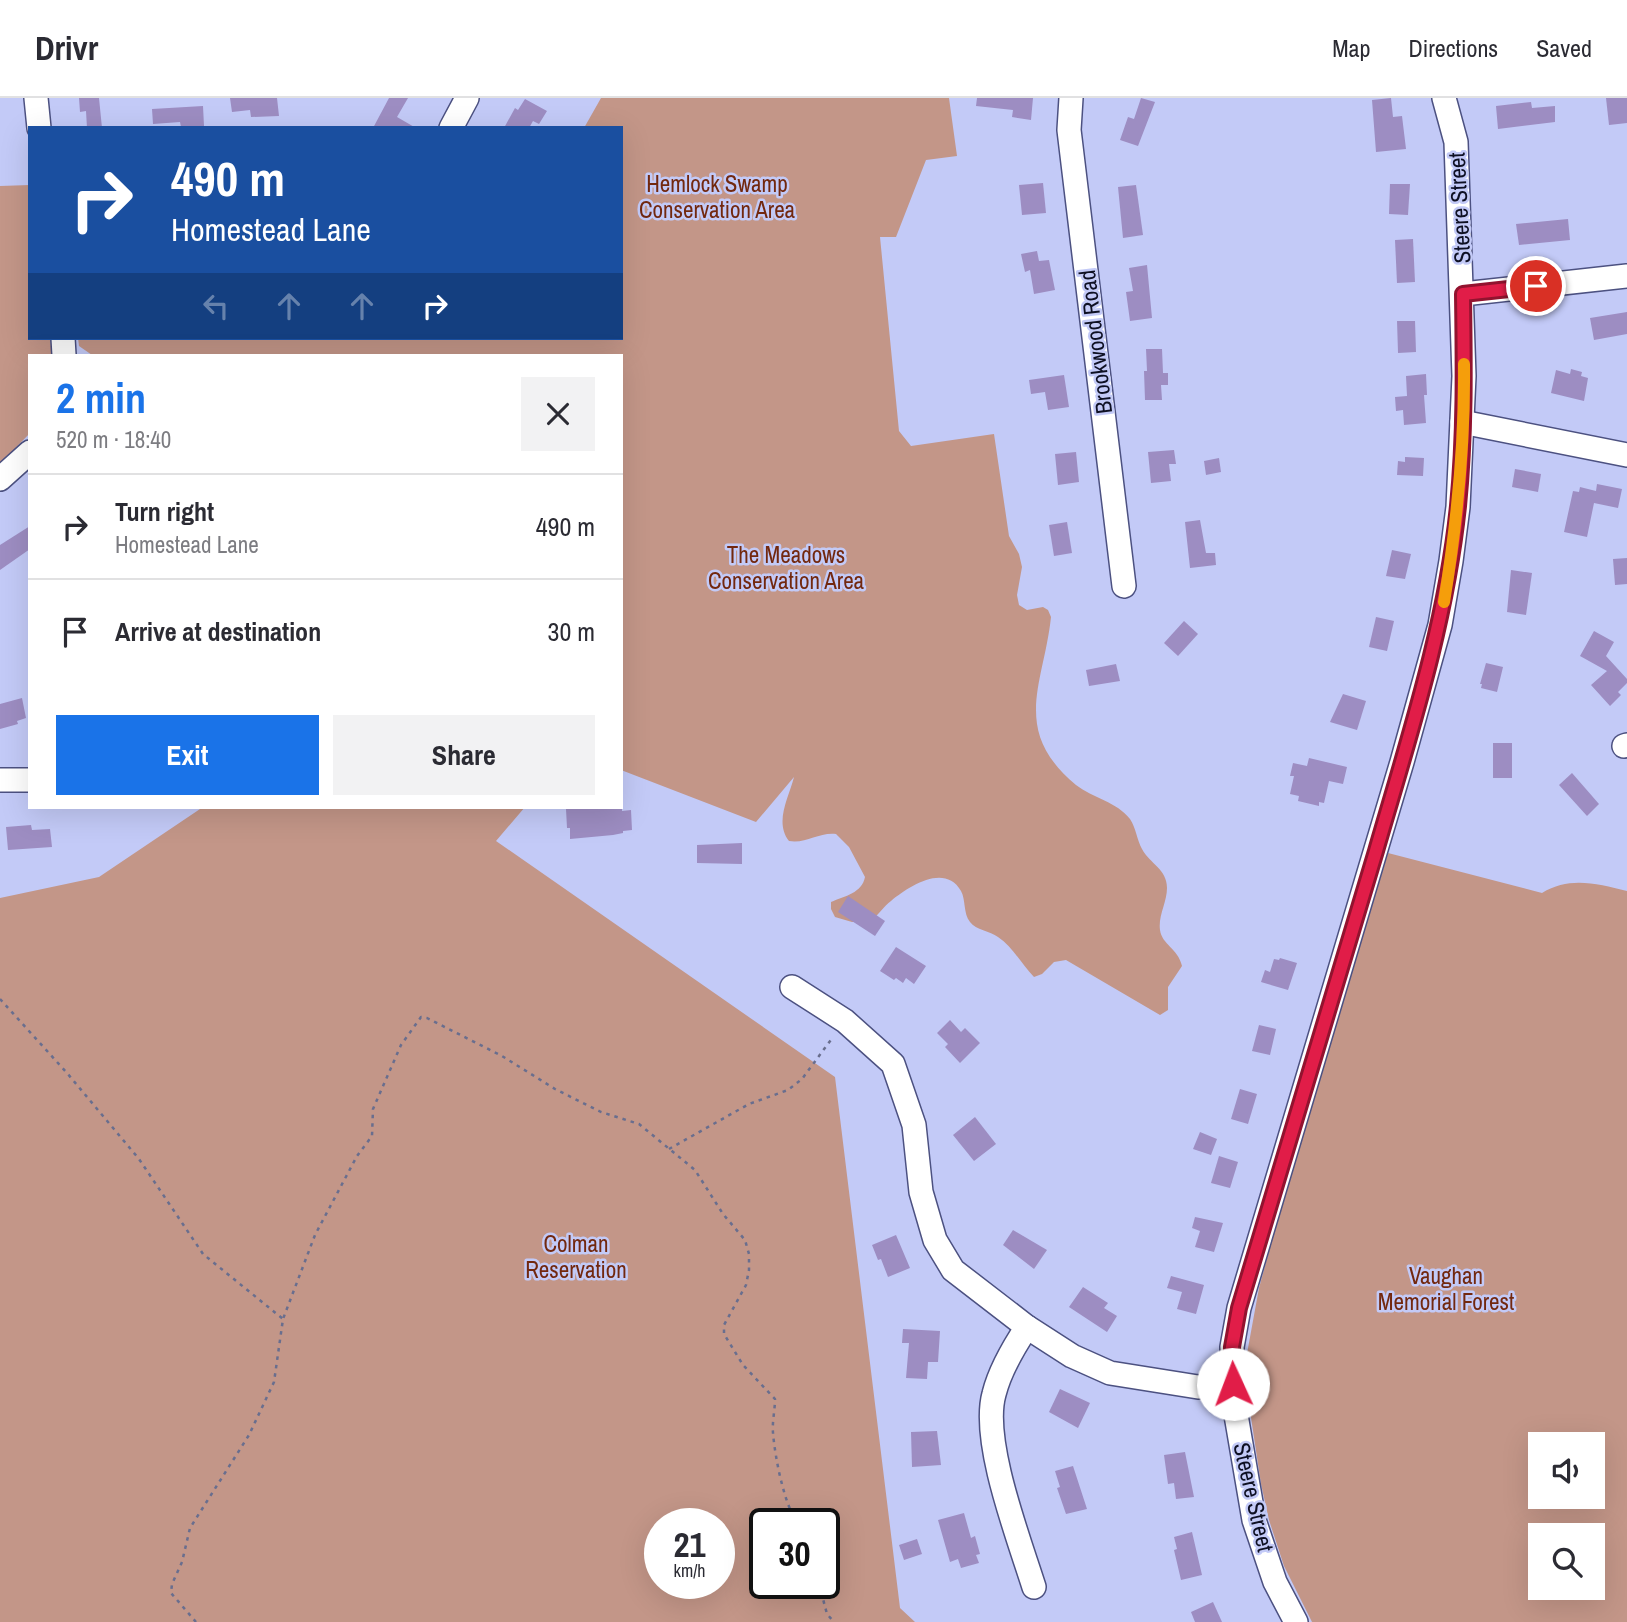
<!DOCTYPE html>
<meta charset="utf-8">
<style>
:root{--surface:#fff;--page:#f2f2f3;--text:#2b2b33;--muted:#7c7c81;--line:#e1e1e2;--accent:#1a73e8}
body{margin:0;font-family:"Archivo Narrow",sans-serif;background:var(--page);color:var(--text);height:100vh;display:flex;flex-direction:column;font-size:26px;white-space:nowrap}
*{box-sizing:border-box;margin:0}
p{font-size:23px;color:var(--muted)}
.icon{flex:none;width:38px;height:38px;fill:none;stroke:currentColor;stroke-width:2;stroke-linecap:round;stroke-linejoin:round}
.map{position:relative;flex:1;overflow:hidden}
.panel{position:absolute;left:28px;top:256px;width:595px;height:455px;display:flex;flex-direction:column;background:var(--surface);border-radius:0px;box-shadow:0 7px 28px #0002}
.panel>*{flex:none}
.guide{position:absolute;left:28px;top:28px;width:595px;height:214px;border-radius:0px;box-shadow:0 7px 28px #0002;background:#1a4fa0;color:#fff;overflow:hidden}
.tools{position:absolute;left:1528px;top:1334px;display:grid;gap:14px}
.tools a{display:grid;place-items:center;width:77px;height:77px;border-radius:0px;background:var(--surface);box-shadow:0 7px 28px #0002;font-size:35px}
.speed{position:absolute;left:644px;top:1410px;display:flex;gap:14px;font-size:35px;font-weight:700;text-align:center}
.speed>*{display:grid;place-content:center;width:91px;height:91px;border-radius:50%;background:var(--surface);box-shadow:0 7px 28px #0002;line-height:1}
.speed small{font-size:18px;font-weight:400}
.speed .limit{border:4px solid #111;border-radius:10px;background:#fff;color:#111}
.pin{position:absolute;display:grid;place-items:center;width:60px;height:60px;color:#fff;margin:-30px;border:4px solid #fff;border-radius:50%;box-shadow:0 2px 7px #0007}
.me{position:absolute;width:77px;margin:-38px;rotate:358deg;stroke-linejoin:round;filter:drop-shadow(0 0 5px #0008)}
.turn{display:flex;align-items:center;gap:24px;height:147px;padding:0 28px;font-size:32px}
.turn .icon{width:91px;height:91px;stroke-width:2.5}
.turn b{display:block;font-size:49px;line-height:60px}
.lanes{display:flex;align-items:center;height:66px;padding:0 28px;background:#0003;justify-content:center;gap:35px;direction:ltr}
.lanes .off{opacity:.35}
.round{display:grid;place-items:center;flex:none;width:74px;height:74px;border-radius:0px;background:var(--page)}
.summary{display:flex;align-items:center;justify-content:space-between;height:119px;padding:0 28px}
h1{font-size:42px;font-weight:700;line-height:52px;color:var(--accent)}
.action{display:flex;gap:14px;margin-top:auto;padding:14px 28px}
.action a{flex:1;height:80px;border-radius:0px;background:var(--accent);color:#fff;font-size:28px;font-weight:700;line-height:80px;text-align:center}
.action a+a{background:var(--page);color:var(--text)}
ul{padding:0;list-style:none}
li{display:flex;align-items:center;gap:21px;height:105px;padding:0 28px;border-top:2px solid var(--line)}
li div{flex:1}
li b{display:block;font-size:26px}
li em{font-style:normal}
header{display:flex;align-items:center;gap:42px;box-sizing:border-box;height:98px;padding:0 35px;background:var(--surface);border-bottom:2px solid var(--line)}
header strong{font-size:33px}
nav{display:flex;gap:38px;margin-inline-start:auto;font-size:24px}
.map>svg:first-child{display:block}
</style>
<header>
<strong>Drivr</strong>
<nav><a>Map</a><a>Directions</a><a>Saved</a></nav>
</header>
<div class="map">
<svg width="1627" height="1524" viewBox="0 0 1627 1524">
<rect width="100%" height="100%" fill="#c3caf7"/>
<g fill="#c39688" fill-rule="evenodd">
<path d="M601 0H949L957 58 926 62 896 139H880L899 333 911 348 994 336 1009 438 1019 456 1022 469 1017 497 1019 507 1027 512 1043 509 1048 512 1051 519C1044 586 1010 632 1076 687 1093 700 1117 704 1130 721 1136 730 1137 742 1142 751 1150 766 1167 771 1167 790 1167 804 1158 818 1160 832 1162 847 1178 850 1182 868L1168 889V912L1160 917 1066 862 1054 864 1042 876 1034 879C1022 867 1013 849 998 839 990 833 976 832 970 824 963 815 966 802 961 793 945 765 909 788 891 803 884 808 879 816 872 822L852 824 835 819 831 811V804C845 798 862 795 865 779L849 749 836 736C819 734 806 746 789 743 774 724 789 699 794 679L756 724 621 672V257H92L79 248 78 240H621V30H584Z"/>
<polygon points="30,87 30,240 50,240 52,257 30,257 30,335 0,366 0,88"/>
<path d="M203 709H525L496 743 835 979 900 1510 915 1524H0V800L99 779ZM719 1426V1486H660V1426ZM765 1426H824V1486H765Z"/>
<path d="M1388 755 1542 795C1570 778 1597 786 1627 793V1524H1312L1284 1468 1269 1422 1261 1386 1249 1306 1246 1261 1259 1190 1283 1102ZM1540 1346H1592V1398H1540ZM1540 1437H1592V1489H1540Z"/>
</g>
<g fill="#9d8dc2">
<polygon points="79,0 99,0 102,30 87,30 86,13 80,14"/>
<polygon points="230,0 277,0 279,18 251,19 250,12 232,14"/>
<polygon points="389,0 408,0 397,19 416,30 373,30"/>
<polygon points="977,0 1033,0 1031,22 1012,19 1013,12 976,8"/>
<polygon points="1141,0 1155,4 1138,48 1120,42 1128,19 1134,21"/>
<polygon points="1391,0 1393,19 1402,18 1406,51 1376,54 1372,2"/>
<polygon points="1606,0 1627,0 1627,25 1609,27"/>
<polygon points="525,1 547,13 539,26 533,23 529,30 504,30 515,10 518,12"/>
<polygon points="1531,4 1532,10 1555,8 1555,24 1498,31 1496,8"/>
<polygon points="203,8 204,28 181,29 180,24 153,26 152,11"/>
<polygon points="1043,85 1046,115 1022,117 1019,87"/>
<polygon points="1390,86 1410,86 1408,117 1389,116"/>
<polygon points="1136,87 1143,137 1123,140 1118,89"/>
<polygon points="1568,121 1570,142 1519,147 1516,126"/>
<polygon points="1413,141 1415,184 1397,185 1395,142"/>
<polygon points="1037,153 1039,163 1049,162 1055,192 1034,196 1030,172 1025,174 1021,156"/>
<polygon points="1147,167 1152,220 1130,223 1126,194 1133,193 1129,170"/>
<polygon points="1627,214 1627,236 1594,242 1590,220"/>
<polygon points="1397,223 1415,223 1416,254 1398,255"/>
<polygon points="1146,251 1162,251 1163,275 1168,275 1168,287 1161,287 1162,302 1145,302 1144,273 1147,273"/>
<polygon points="1571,271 1582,274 1581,278 1588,280 1584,303 1551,295 1556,272 1570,276"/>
<polygon points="1426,276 1427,297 1424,297 1426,325 1404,327 1403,312 1396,313 1395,299 1407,298 1406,278"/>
<polygon points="1064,277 1069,309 1048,312 1045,294 1031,296 1029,282"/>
<polygon points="1174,352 1176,366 1169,366 1171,383 1151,385 1148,354"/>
<polygon points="1076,354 1079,384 1058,387 1055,356"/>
<polygon points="1405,359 1424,360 1423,378 1397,377 1398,363 1405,364"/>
<polygon points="1219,360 1221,374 1206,377 1204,363"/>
<polygon points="1515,371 1541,376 1538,394 1512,389"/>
<polygon points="1597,386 1622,391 1618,410 1594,405 1587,439 1564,434 1573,393 1579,394 1580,389 1596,393"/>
<polygon points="1200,422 1206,455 1215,455 1216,467 1190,470 1185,424"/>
<polygon points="1067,424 1072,455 1054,458 1049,427"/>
<polygon points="30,428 30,451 0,472 0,447"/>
<polygon points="1392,452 1411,456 1405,481 1386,478"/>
<polygon points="1627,460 1627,486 1615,487 1613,461"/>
<polygon points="1511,472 1532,475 1526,517 1507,514"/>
<polygon points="1376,519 1394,523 1387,553 1369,549"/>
<polygon points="1184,523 1198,536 1178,558 1164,545"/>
<polygon points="1594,533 1614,544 1606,558 1627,581 1627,585 1618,594 1621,597 1610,608 1591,587 1607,573 1580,558"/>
<polygon points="1486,565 1503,569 1497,594 1481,590 1482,586 1480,586"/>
<polygon points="1116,566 1120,583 1089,588 1086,572"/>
<polygon points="1343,596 1366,603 1357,632 1330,624"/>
<polygon points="22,600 26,620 17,623 18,626 0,631 0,606"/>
<rect x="1493" y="645" width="19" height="35"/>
<polygon points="1309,660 1347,669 1343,686 1329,683 1324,705 1319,704 1319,708 1298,703 1299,698 1290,696 1294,678 1290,678 1293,665 1307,668"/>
<polygon points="1572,675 1599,706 1587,718 1559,687"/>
<polygon points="622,708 622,713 631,712 632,732 623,733 623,735 613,737 570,741 570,730 567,730 566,711 569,709 584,709 584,711"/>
<polygon points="31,727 32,732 50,731 52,749 8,752 6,729"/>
<polygon points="742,745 742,766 697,765 697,747"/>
<polygon points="848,798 885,823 875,838 838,814"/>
<polygon points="896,849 926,868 914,886 906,880 903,885 896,880 894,882 880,873"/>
<polygon points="1280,860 1297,865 1288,892 1261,884 1265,872 1270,874 1274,861 1279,862"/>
<polygon points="950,922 961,934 965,930 980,945 960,965 945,949 948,946 937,935"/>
<polygon points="1259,927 1276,931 1270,957 1252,953"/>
<polygon points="1240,991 1257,996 1248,1026 1231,1021"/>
<polygon points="975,1019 996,1046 974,1063 953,1037"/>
<polygon points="1200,1034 1217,1041 1211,1057 1193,1051"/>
<polygon points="1219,1058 1238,1064 1230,1090 1211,1085"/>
<polygon points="1195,1119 1223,1125 1214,1154 1195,1149 1200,1133 1192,1130"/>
<polygon points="1013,1132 1047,1152 1034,1171 1003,1147"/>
<polygon points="896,1137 910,1170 888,1179 881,1161 878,1162 872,1147"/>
<polygon points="1171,1178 1204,1187 1196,1216 1177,1211 1182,1194 1167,1190"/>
<polygon points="1083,1189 1108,1205 1104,1210 1117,1218 1107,1234 1069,1209"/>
<polygon points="903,1231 940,1233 938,1264 928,1264 927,1281 906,1280 909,1245 902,1245"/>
<polygon points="1060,1291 1090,1305 1078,1330 1049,1314"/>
<polygon points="937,1333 941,1367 912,1369 911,1334"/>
<polygon points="1185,1354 1194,1399 1176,1401 1174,1385 1168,1386 1164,1357"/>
<polygon points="1073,1368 1087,1411 1066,1416 1057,1390 1060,1389 1055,1373"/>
<polygon points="964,1415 971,1440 975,1438 980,1456 976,1457 979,1465 961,1470 958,1461 950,1464 938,1422"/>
<polygon points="1192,1434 1202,1477 1181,1482 1174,1452 1177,1451 1174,1439"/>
<polygon points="917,1441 922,1456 904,1462 899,1447"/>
<polygon points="1213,1504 1222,1524 1195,1524 1191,1514"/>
</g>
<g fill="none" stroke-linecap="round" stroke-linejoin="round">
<defs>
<g id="minor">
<polyline points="36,0 39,30"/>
<polyline points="1071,0 1069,32 1124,488"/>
<polyline points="451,30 467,0"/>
<polyline points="1463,196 1627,178"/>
<polyline points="63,240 64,257"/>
<polyline points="1462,324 1627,357"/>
<polyline points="0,381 30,354"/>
<polyline points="1624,648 1627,647"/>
<polyline points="0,682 30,682"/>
<polyline points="792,889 845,923 893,966 914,1027 921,1094 935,1142 953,1172 1027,1229 1072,1258 1110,1275 1198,1289 1233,1286"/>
<path d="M1027 1229C1013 1250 1000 1272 994 1296 981 1343 1019 1441 1034 1489"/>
<polyline points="1296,1524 1275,1484 1254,1422 1236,1317 1233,1286 1232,1249 1239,1210 1402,664 1440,527 1451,463 1458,409 1464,278 1456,44 1444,0"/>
</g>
</defs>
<use href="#minor" stroke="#4c5181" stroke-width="26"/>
<g stroke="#696e8e" stroke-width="2.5" stroke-dasharray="3.5 5" stroke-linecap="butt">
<polyline points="0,901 67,975 139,1061 203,1156 283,1221"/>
<polyline points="669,1051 749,1006 788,992 802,981 833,939"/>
<polyline points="819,1486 827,1516 834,1524"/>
<path d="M196 1524 171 1495 172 1486 182 1464 190 1430 249 1337 274 1284 283 1221 315 1137 357 1058 372 1038 373 1011 401 947 421 919 427 920 502 958 555 991 601 1014 639 1026 695 1072 723 1116 745 1142 749 1156V1172L746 1187 724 1227V1236L743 1267 775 1301C775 1312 772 1324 773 1335 775 1359 784 1407 798 1426"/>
</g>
<use href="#minor" stroke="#fff" stroke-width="23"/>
</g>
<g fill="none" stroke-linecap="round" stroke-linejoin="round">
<defs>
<path id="route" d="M1233 1286 1232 1249 1239 1210C1284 1057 1331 905 1376 753 1409 639 1446 526 1458 408 1465 337 1464 266 1463 196L1536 188"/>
</defs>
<use href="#route" stroke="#92132f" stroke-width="18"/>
<use href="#route" stroke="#e11d48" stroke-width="12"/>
<path stroke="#f59e0b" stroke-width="12" d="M1444 504C1457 425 1465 347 1464 266"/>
</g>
<g text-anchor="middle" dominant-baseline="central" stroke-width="5" stroke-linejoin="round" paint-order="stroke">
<g font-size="23" fill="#72280f" stroke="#c3caf7">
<text x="717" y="85">Hemlock Swamp<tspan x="717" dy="26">Conservation Area</tspan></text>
<text x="786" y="456">The Meadows<tspan x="786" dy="26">Conservation Area</tspan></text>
<text x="576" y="1145">Colman<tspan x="576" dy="26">Reservation</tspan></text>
<text x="1446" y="1177">Vaughan<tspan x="1446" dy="26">Memorial Forest</tspan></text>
</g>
<g font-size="23" fill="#0e1023" stroke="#c3caf7">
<text transform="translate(1459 110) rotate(-93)">Steere Street</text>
<text transform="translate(1095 244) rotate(-97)">Brookwood Road</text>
<text transform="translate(1254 1399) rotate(77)">Steere Street</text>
</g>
</g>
</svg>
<div class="tools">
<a><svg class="icon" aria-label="sound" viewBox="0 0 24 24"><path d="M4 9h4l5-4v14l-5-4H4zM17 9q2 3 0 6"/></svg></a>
<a><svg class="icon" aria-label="search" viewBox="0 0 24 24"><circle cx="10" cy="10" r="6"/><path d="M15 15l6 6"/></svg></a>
</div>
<div class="speed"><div>21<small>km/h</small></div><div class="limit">30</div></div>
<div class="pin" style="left:1536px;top:188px;background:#d93025"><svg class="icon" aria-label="arrive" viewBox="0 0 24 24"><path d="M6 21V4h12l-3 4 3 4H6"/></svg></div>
<svg class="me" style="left:1233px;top:1286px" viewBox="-20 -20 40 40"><circle r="19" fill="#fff"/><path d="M0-13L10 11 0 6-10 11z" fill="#e11d48"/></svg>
<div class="guide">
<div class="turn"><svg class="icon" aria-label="right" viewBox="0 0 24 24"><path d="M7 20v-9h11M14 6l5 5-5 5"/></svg><div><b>490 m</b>Homestead Lane</div></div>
<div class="lanes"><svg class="icon off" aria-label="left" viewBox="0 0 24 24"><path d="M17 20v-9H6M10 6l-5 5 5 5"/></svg><svg class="icon off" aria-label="ahead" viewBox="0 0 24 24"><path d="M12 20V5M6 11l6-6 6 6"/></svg><svg class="icon off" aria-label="ahead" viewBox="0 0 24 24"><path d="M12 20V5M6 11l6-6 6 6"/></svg><svg class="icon" aria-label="right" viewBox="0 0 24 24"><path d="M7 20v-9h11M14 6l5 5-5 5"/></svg></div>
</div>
<section class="panel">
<div class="summary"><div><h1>2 min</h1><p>520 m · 18:40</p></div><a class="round"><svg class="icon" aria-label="close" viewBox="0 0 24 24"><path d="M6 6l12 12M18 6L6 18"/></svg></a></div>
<ul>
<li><svg class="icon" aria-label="right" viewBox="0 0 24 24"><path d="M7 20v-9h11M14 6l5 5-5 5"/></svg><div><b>Turn right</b><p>Homestead Lane</p></div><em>490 m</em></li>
<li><svg class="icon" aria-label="arrive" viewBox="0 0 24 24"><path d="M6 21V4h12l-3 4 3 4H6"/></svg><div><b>Arrive at destination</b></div><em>30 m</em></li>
</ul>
<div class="action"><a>Exit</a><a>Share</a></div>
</section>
</div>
